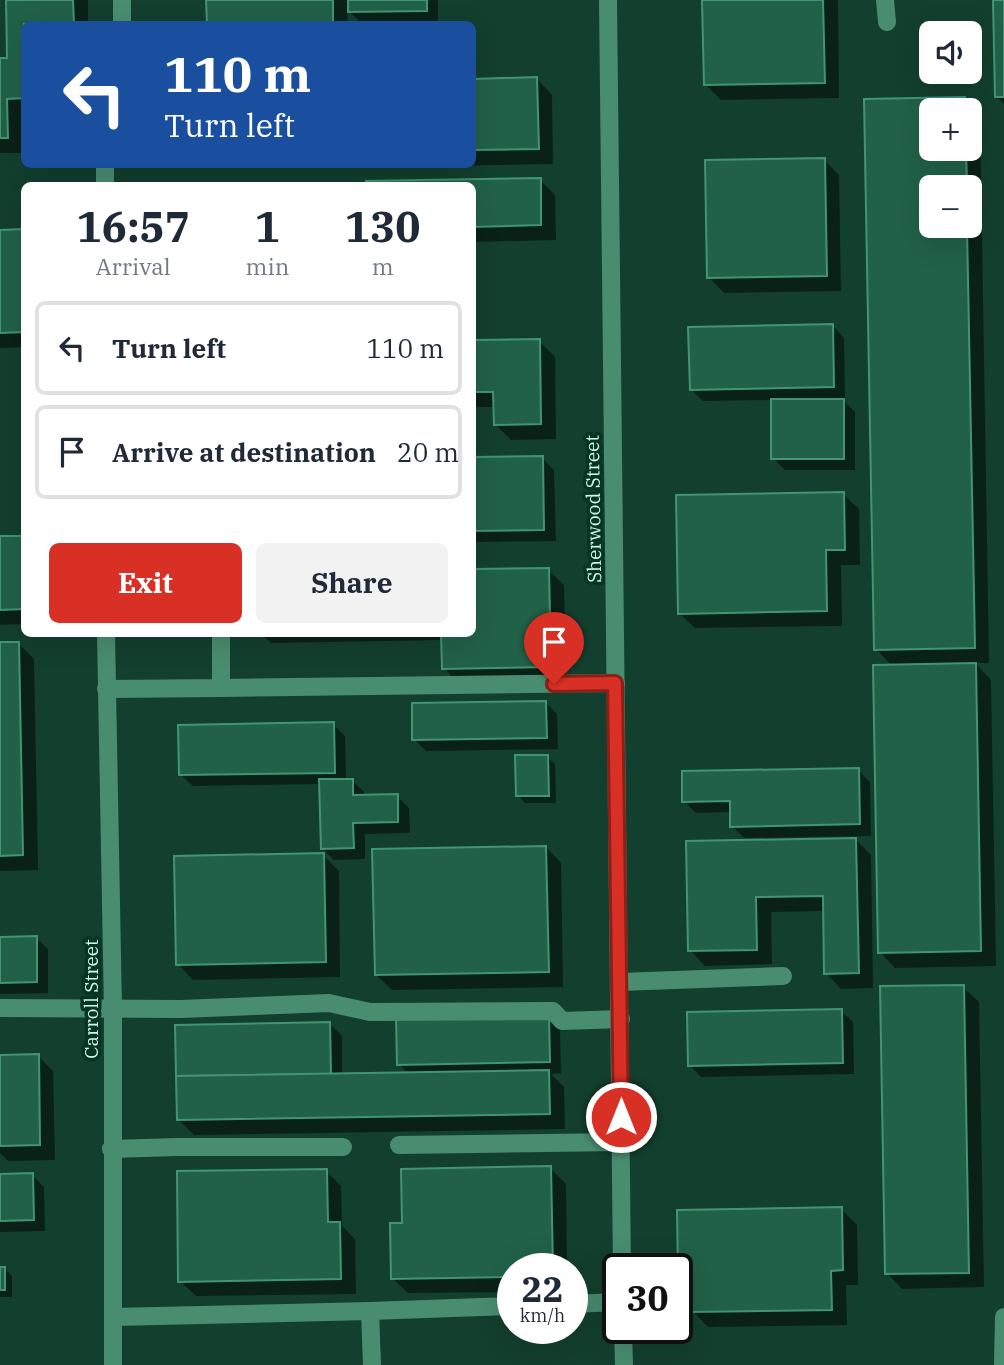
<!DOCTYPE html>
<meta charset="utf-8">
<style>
:root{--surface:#fff;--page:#f2f2f3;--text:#1f2937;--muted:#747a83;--line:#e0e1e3;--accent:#d93025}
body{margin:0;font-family:"IBM Plex Serif",serif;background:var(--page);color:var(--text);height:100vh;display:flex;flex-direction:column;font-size:26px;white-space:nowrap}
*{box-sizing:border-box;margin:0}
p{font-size:23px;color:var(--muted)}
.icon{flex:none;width:38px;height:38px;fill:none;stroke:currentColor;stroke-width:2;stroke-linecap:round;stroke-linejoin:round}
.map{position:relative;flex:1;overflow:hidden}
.panel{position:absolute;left:21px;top:182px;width:455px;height:455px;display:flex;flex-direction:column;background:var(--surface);border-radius:10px;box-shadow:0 7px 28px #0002}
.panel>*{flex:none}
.hud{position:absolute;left:21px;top:21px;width:455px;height:147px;border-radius:10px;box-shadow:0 7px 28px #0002;background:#1a4fa0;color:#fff;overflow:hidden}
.fabs{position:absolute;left:919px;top:21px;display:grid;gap:14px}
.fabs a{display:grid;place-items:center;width:63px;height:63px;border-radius:10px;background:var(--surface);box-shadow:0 7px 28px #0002;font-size:35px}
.speed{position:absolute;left:497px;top:1253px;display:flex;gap:14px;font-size:35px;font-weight:700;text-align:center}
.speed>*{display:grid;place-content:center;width:91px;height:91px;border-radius:50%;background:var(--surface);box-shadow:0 7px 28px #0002;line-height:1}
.speed small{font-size:18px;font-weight:400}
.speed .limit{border:4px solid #111;border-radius:10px;background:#fff;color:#111}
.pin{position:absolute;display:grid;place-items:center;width:60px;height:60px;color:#fff;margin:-72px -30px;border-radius:50% 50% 50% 0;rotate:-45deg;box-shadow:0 0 7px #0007}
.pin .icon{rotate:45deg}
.me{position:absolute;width:77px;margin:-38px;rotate:0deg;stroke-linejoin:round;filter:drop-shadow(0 0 5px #0008)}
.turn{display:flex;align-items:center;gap:24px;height:147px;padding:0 28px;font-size:32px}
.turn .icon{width:91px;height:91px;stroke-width:2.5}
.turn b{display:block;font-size:49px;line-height:60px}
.eta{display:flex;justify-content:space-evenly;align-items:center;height:119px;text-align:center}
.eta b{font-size:42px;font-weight:700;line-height:49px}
.button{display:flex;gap:14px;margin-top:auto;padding:14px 28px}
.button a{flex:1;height:80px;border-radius:10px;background:var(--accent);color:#fff;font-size:28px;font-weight:700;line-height:80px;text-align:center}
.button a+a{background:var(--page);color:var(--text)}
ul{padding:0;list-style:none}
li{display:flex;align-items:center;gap:21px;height:94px;margin:0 14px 10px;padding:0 14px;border:4px solid var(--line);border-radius:10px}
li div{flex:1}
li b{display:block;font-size:26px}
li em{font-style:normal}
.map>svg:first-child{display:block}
</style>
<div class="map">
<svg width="1004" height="1365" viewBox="0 0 1004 1365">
<rect width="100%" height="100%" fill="#133f2e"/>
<g fill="#0007" fill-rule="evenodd">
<polygon points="8,0 88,0 88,24 24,24 22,153 0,153 0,60 9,60"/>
<polygon points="208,0 438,0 438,22 361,23 347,9 348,24 209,24"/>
<polygon points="704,0 838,0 839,98 721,100 705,84"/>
<polygon points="995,0 1004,0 1004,104 997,97"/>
<polygon points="537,79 552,95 553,164 382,167 380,164 472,164 472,80"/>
<path d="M964 99 980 114 989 663H975L991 680 996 966 895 968 880 952 892 666 876 649 866 101ZM931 110H970V149H931ZM931 187H970V226H931Z"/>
<polygon points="824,160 839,175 841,291 724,293 709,277"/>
<polygon points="540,180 555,195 556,240 472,242 472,186"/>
<polygon points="0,231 24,232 24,347 0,348"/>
<polygon points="833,326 844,338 845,398 841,398 855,412 855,470 785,470 773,458 772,400 703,401 691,389"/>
<polygon points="539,341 555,357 556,439 511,440 495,424 495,407 472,407 472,342"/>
<polygon points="542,458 554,470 556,541 473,542 472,459"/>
<polygon points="843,494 859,509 860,565 841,565 842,626 695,628 679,613"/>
<polygon points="24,537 24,624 0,625 0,538"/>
<polygon points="548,570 564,585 566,682 459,684 444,668 443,640 271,643 262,634 472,634"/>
<polygon points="0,644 19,644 34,659 38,870 0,871"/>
<polygon points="545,702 557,714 558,749 426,751 414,739"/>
<polygon points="333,724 345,736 346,780 352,780 364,792 364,797 397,796 409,808 410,833 365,834 365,859 334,860 322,848 321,784 193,786 181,775"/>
<polygon points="547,757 555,764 556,803 525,803 518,795"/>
<polygon points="858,770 870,782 871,836 744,838 732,826 732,812 696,813 684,801"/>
<polygon points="855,839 871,855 873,988 841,989 826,973 825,911 771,912 772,964 705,966 690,950 688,842"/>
<polygon points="546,847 561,863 563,987 392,990 376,975"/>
<polygon points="323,855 339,871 340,977 193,980 178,964"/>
<polygon points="0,938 36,938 48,949 48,993 0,994"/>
<polygon points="963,987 979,1002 984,1287 902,1289 887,1273"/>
<polygon points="841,1011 853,1022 854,1074 701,1077 690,1065"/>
<polygon points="549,1017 560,1028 561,1073 551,1074 564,1087 565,1129 194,1135 179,1120 330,1024 342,1036 342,1075 409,1074 399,1064"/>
<polygon points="0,1056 38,1056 53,1071 55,1160 8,1161 0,1153"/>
<polygon points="550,1168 566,1184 567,1269 513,1269 513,1292 408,1293 392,1278 404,1225"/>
<polygon points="326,1171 341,1186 342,1226 355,1239 356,1294 196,1296 180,1281"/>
<polygon points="0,1175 32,1175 44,1187 45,1231 0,1232"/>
<polygon points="841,1209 857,1225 858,1285 846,1285 847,1325 708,1327 693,1311 692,1284 680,1273"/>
<polygon points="0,1268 4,1268 12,1276 12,1297 0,1297"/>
</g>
<g fill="#216148" stroke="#429573" stroke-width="2">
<polygon points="6,0 73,0 74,24 24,24 24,98 7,99 8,138 0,138 0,58 7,58"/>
<polygon points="206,0 333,0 333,24 207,24"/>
<polygon points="348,0 427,0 427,11 348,12"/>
<polygon points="702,0 823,0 825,83 704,85"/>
<polygon points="993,0 1004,0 1004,97 995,97"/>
<polygon points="537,77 539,149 472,150 472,79"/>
<polygon points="965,97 965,110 931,110 931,149 966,149 967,187 931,187 931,226 967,226 975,648 874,650 864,99"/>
<polygon points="825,158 827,276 707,278 705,160"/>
<polygon points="541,178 541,225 472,227 472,186 366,186 366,181"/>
<polygon points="24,229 24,332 0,333 0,230"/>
<polygon points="833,324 834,387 690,390 688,327"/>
<polygon points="540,339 541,424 494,425 493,392 472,392 472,340"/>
<rect x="771" y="399" width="73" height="60"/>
<polygon points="543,456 544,530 472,531 472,457"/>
<polygon points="844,492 845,550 826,550 827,611 678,614 676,495"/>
<polygon points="0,536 24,536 24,609 0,610"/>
<polygon points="549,568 551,667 442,669 441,634 472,634 472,569"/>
<polygon points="0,642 19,642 23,855 0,856"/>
<polygon points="976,663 981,951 878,953 873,665"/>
<polygon points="546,701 547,738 412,740 412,703"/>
<polygon points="334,722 335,773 179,775 178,725"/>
<polygon points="515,755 548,755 549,796 516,796"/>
<polygon points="859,768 860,824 730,827 730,801 682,802 682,771"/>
<polygon points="319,779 353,779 353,795 398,794 398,822 353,823 354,848 321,849"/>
<polygon points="856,838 859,973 824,974 823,896 756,897 757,950 688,951 686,841"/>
<polygon points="546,846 549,972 375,975 372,849"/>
<polygon points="324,853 326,962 176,965 174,856"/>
<polygon points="37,936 37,982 0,983 0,937"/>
<polygon points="964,985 969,1273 885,1274 880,986"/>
<polygon points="842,1009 843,1063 688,1066 687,1012"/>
<polygon points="549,1015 550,1062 397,1065 396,1017"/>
<polygon points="330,1022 331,1074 176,1076 175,1025"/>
<polygon points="39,1054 40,1145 0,1146 0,1055"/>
<polygon points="549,1070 550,1114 177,1120 176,1076"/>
<polygon points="551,1166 553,1269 513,1269 513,1277 391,1279 390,1223 402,1223 401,1169"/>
<polygon points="327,1169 328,1222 340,1222 341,1279 178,1282 177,1171"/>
<polygon points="33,1173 34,1220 0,1221 0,1174"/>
<polygon points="842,1207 843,1270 831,1271 832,1310 691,1312 690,1273 678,1273 677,1210"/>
<rect x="0" y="1267" width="5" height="23"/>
</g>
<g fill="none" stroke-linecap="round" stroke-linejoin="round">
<g stroke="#498d70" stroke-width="18">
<polyline points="122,0 122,24"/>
<polyline points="608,0 622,1269"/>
<polyline points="885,0 887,22"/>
<polyline points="105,186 105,164"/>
<polyline points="106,634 113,1010 113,1365"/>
<polyline points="221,688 616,683"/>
<polyline points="106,689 221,688 221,634"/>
<polyline points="620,982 783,976"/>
<polyline points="0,1008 181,1009 329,1003 370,1012 553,1011 562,1021 621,1019"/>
<polyline points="399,1145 621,1142"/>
<polyline points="111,1149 177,1147 343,1147"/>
<polyline points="572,1304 618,1302"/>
<polyline points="113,1317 370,1311"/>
<polyline points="623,1328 624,1365"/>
<polyline points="372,1365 370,1311 513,1306"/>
<polyline points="1003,1365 1004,1317"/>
</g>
</g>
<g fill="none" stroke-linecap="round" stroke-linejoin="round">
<defs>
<polyline id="route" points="554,684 615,683 621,1117"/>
</defs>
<use href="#route" stroke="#8d1f18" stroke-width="18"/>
<use href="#route" stroke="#d93025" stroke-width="12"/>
</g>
<g text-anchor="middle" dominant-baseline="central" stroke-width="7" stroke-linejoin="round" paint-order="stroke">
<g font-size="19" fill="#d1f8e5" stroke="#063524">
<text transform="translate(593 509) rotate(-91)">Sherwood Street</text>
<text transform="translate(91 999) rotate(-90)">Carroll Street</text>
</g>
</g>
</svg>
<div class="fabs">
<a><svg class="icon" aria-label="sound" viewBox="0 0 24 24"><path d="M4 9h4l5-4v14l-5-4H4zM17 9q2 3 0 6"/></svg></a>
<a>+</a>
<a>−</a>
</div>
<div class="speed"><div>22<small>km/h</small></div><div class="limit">30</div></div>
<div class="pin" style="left:554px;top:684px;background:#d93025"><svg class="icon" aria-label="arrive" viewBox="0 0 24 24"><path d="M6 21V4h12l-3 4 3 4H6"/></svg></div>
<svg class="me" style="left:621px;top:1117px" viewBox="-20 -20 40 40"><circle r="17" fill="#d93025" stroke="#fff" stroke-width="3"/><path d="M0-11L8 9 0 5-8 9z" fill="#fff"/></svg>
<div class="hud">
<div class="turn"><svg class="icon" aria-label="left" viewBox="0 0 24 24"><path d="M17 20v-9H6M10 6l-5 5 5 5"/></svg><div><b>110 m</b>Turn left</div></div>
</div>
<section class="panel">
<div class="eta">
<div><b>16:57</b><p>Arrival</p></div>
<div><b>1</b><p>min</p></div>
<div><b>130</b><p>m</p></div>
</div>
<ul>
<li><svg class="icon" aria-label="left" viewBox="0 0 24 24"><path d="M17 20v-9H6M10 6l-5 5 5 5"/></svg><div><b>Turn left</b></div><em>110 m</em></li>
<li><svg class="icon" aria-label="arrive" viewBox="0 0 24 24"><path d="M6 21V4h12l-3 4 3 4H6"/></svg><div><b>Arrive at destination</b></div><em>20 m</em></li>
</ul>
<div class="button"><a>Exit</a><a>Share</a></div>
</section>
</div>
